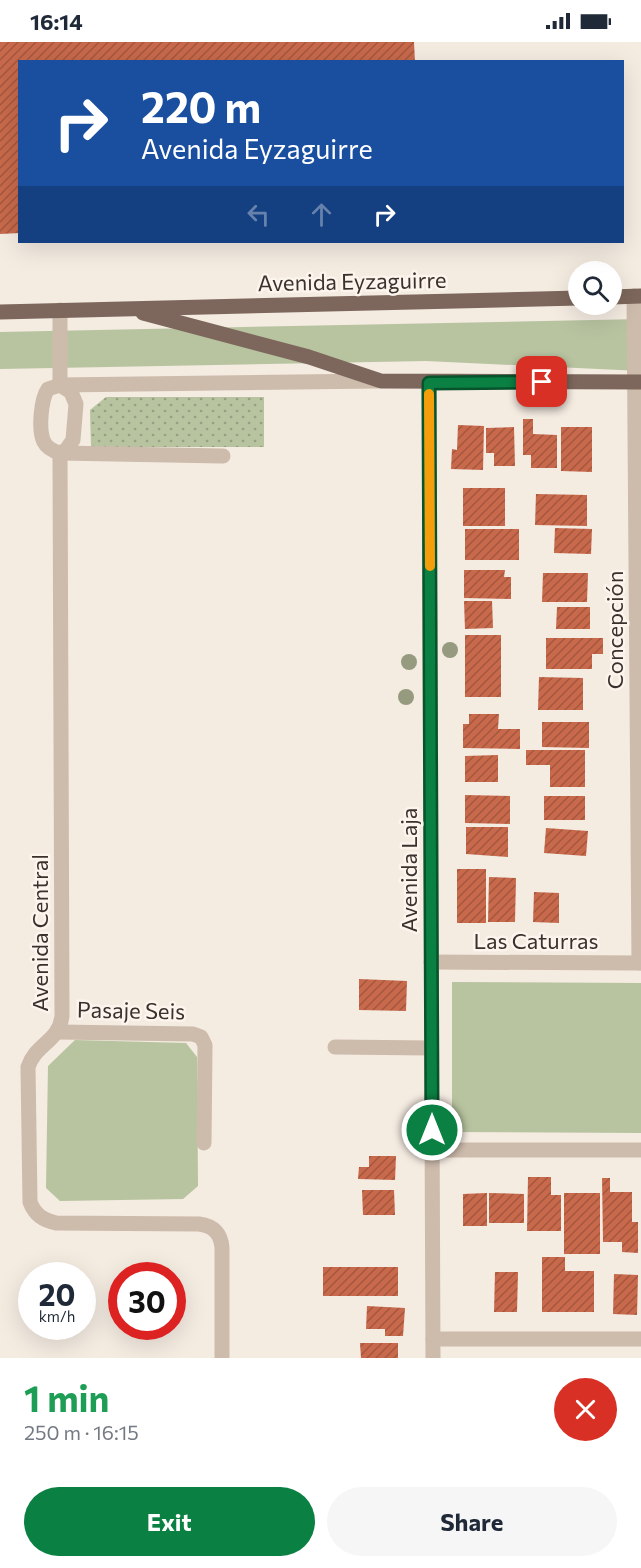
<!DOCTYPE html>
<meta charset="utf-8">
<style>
:root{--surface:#fff;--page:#f6f6f7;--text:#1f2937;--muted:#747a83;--accent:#0b8043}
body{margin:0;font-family:Commissioner,sans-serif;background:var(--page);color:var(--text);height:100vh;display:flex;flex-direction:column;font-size:22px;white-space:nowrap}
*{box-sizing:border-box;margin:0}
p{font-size:20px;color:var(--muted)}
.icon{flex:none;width:33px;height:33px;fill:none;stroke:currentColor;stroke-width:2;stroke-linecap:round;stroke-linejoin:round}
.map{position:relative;height:1316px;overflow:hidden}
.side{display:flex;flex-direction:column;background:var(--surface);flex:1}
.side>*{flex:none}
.banner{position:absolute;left:18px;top:18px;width:606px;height:183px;border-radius:0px;box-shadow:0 6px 24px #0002;background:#1a4fa0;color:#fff;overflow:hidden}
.buttons{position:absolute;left:568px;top:219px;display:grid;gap:12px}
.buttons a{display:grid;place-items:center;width:54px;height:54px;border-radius:50%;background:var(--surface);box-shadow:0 6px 24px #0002;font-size:30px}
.speed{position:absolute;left:18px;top:1220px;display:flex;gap:12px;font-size:30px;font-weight:700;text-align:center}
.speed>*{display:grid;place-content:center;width:78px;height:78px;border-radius:50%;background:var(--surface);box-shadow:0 6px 24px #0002;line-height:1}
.speed small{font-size:15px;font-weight:400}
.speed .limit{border:9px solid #d22;background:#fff;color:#111}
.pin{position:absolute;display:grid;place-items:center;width:51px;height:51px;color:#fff;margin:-26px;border-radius:12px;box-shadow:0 3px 9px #0006}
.me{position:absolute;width:66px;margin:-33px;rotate:0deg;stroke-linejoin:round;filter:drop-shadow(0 0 4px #0008)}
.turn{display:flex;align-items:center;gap:21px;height:126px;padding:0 24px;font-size:27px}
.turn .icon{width:78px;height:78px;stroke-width:2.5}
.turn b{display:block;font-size:42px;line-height:51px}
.lanes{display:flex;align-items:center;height:57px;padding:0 24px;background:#0003;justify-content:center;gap:30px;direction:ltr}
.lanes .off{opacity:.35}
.round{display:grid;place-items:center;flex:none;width:63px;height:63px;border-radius:32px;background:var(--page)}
.overview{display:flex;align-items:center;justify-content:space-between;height:102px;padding:0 24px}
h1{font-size:36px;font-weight:700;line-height:45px;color:#1e9e55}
.cta{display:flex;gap:12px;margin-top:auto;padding:12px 24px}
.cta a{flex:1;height:69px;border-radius:36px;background:var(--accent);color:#fff;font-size:24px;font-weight:700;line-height:69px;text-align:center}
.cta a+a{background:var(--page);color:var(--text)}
.status{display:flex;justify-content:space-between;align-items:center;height:42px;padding:0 30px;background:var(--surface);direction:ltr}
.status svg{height:16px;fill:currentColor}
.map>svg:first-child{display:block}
</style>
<div class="status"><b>16:14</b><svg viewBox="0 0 49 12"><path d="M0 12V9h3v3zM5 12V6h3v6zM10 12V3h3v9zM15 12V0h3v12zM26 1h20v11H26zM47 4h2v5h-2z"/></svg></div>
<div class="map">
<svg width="641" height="1316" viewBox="0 0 641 1316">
<defs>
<pattern id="grass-dots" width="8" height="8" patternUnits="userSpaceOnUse" patternTransform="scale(1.5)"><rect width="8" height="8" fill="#b8c4a0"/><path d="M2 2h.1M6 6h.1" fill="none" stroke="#97a083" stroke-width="1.8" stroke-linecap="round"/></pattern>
<pattern id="building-hatch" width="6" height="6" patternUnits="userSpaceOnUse" patternTransform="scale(1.5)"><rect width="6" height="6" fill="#c8694b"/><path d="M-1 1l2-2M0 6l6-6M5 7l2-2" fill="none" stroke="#a4573f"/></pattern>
</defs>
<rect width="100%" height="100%" fill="#f4ebe1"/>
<polygon fill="url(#grass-dots)" points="106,355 264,355 264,405 91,405 90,368"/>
<g fill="#b8c4a0">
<polygon points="641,277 641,329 426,319 0,327 0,290"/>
<polygon points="452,940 641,941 641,1091 452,1090"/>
<polygon points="75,998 186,1001 197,1015 198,1144 183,1157 60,1159 46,1146 48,1024"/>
</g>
<g fill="url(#building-hatch)">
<polygon points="0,0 414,0 415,20 20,20 20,191 0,192"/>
<polygon points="523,377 533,377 533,392 557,393 557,426 531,426 531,413 523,413"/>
<polygon points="458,383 484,384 483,428 451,427 452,407 457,408"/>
<polygon points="514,385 515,424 494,424 494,411 486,411 486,386"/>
<polygon points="561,385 592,385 592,430 561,429"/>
<rect x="463" y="446" width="42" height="38"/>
<polygon points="536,452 587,453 587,484 535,483"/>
<polygon points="555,486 592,487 591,512 554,511"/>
<rect x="465" y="487" width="54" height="31"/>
<polygon points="464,528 505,528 504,535 511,535 511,557 464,556"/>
<polygon points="543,531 588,531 587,560 542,560"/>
<polygon points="464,559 492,559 493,586 465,587"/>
<polygon points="557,565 590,565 590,587 556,587"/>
<rect x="465" y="593" width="36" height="62"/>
<polygon points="546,596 603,596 603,612 592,612 592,627 546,627"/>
<polygon points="539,635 583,636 583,668 538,668"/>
<polygon points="469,672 499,672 498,687 520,687 520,707 463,706 463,682 469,682"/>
<polygon points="542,680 589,680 589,706 542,705"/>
<polygon points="526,708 585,708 585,745 550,745 550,723 526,723"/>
<polygon points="498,713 498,740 465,740 465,714"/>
<polygon points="465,753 510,754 510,782 465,781"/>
<rect x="544" y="754" width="41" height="24"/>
<polygon points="466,785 508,785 508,815 466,812"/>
<polygon points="546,786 588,789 586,814 544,811"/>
<rect x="457" y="827" width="29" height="54"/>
<polygon points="489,835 516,836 515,880 488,880"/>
<polygon points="534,850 559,851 559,881 533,880"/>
<polygon points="359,937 407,939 406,969 359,968"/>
<polygon points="369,1114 396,1114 395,1138 358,1137 359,1125 369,1125"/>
<polygon points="528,1135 551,1135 551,1153 561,1153 561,1189 527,1189"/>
<polygon points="602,1136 610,1136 610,1150 632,1150 632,1180 638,1180 638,1211 622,1210 622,1200 603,1200"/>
<polygon points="362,1148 394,1148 395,1173 363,1173"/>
<polygon points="487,1151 487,1184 463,1184 463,1152"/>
<polygon points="489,1151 524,1152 524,1181 489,1181"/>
<rect x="564" y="1151" width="36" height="61"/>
<polygon points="542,1215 565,1215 565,1229 594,1229 594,1270 542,1270"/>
<rect x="323" y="1225" width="75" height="29"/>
<polygon points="495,1230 518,1230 517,1270 494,1270"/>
<polygon points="614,1232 638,1233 637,1273 613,1272"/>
<polygon points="367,1264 405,1266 403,1294 385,1294 385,1287 366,1287"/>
<polygon points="360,1301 398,1301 398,1316 361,1316"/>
</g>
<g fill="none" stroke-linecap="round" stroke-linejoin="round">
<g stroke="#cdbbac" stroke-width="15">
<polyline points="634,254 639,921"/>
<polyline points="429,341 433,1316"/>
<polyline points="60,343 60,268"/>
<path d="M60 411 62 974C59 1000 36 1001 28 1025L30 1160C35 1173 43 1178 56 1181L199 1182C214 1184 221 1192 222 1206V1316"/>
<polyline points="60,411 66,408 73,398 76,362 71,350 60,343"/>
<path d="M223 414 60 411C53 409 47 406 44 400 38 388 41 357 48 347L60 343 378 339"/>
<polyline points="431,920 641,921"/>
<polyline points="58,990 193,992 201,995 205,1003 204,1101"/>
<polyline points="335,1005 431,1006"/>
<polyline points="432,1108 641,1108"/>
<polyline points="433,1297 641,1297"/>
</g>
<g stroke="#7d675c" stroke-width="15">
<polyline points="612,255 641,254"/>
<polyline points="0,270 579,256"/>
<polyline points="143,271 309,315 381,339 641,340"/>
</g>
</g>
<g fill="#969b7f">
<circle cx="450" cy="608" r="8"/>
<circle cx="409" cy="620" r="8"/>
<circle cx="406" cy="655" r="8"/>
</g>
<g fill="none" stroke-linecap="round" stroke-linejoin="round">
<defs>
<polyline id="route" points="432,1088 429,341 542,340"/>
</defs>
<use href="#route" stroke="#07532c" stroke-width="15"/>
<use href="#route" stroke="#0b8043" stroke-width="10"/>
<polyline stroke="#f59e0b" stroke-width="10" points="429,352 430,524"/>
</g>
<g text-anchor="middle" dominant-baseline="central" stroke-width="5" stroke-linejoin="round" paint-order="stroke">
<g font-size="22" fill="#3b302b" stroke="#fbf5ee">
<text transform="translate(352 239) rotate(-1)">Avenida Eyzaguirre</text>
<text transform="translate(614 588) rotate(-90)">Concepción</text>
<text transform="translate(408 828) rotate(-90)">Avenida Laja</text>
<text transform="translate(39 891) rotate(-90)">Avenida Central</text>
<text x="536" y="898">Las Caturras</text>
<text transform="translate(131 968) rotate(1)">Pasaje Seis</text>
</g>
</g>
</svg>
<div class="buttons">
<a><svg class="icon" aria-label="search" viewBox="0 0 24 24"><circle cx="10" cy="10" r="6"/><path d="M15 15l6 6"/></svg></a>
</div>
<div class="speed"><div>20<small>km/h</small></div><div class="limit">30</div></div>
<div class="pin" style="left:542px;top:340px;background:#d93025"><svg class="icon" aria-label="arrive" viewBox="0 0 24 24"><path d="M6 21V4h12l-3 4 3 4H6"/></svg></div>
<svg class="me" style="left:432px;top:1088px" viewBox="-20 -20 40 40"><circle r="17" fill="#0b8043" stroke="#fff" stroke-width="3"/><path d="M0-11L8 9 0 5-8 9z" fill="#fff"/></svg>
<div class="banner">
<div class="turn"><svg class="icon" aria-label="right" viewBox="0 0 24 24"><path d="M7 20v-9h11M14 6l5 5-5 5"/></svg><div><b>220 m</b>Avenida Eyzaguirre</div></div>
<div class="lanes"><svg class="icon off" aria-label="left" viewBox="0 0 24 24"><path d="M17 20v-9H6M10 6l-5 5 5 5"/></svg><svg class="icon off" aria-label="ahead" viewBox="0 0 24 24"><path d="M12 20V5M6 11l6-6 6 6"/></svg><svg class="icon" aria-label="right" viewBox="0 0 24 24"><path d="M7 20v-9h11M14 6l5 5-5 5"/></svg></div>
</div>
</div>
<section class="side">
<div class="overview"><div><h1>1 min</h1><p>250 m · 16:15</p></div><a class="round" style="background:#d93025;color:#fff"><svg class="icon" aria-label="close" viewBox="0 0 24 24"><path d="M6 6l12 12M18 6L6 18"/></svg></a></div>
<div class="cta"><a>Exit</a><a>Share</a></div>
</section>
